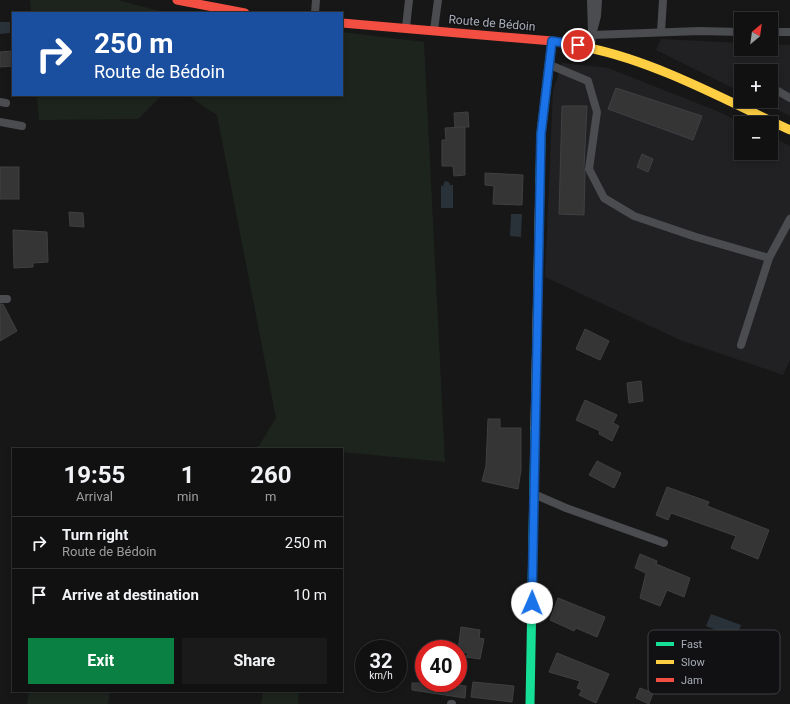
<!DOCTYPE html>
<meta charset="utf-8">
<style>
:root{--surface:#111;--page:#1a1a1a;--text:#f1f3f6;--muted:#9c9d9f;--line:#303131;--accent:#0b8043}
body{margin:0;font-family:Roboto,sans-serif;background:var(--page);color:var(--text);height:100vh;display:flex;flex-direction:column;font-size:15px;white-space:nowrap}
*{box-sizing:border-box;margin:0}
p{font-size:13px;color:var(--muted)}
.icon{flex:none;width:22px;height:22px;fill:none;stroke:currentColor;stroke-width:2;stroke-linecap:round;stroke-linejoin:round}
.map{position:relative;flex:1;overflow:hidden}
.sheet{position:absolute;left:12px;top:448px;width:331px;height:244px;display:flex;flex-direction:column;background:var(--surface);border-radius:0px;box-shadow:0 2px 6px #0003,0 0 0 1px var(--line)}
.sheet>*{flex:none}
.guide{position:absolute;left:12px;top:12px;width:331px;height:84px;border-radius:0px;box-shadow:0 2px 6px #0003,0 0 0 1px var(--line);background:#1a4fa0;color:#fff;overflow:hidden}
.needle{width:26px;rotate:29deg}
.fabs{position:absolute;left:734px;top:12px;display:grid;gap:8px}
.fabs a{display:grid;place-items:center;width:44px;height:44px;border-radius:0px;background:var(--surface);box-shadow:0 2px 6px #0003,0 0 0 1px var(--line);font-size:20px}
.speed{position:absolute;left:355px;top:640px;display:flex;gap:8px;font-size:20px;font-weight:700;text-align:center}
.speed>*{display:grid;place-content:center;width:52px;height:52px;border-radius:50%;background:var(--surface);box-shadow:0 2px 6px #0003,0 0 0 1px var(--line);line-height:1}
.speed small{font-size:10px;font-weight:400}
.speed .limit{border:6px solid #d22;background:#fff;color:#111}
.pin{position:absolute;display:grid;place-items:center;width:34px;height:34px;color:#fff;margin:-17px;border:2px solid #fff;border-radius:50%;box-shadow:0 1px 4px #0007}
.me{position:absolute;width:44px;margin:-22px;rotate:1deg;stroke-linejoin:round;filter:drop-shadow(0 0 3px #0008)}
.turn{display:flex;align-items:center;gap:14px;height:84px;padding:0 16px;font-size:18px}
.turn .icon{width:52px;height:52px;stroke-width:2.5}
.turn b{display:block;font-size:28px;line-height:34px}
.eta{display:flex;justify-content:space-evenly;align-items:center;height:68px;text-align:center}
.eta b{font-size:24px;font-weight:700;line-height:28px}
.cta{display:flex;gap:8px;margin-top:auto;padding:8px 16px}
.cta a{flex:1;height:46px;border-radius:0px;background:var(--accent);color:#fff;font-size:16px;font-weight:700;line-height:46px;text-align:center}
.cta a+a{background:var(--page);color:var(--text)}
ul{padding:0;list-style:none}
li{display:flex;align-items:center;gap:12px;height:52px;padding:0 16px;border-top:1px solid var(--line)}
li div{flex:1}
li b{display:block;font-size:15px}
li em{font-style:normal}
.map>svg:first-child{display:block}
</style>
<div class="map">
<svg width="790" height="704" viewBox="0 0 790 704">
<rect width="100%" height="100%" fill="#171717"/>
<g fill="#212123">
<polygon points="661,39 741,43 741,49 771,49 771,44 790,45 790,116 760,101 771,101 771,71 741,71 741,92 656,50"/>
<polygon points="562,63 608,68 717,111 743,123 741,123 741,153 771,153 771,136 790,146 790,360 783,375 680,340 545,277 553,90"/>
</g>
<g fill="#1d241e">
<polygon points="30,0 118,0 167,13 31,13"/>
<polygon points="342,32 424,42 445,462 342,452 342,449 257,449 276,418 217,115 187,95 342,95"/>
<polygon points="37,95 162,95 138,119 39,120"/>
<polygon points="29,691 110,691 108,704 27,704"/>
<polygon points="263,691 299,691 298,704 261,704"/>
</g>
<g fill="#2a3239">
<polygon points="0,22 10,22 10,33 0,34"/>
<polygon points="445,181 449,182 450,185 453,185 453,208 441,208 441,186 443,186"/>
<polygon points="511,214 522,214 521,237 510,236"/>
<polygon points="711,614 741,625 736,638 706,626"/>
</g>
<g fill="#353536" stroke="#3f4043">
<polygon points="13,51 13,66 0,67 0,52"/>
<polygon points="616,88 702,116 693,140 608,109"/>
<polygon points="562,106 587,106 584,168 585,173 584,215 559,214"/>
<polygon points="468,112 469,127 455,127 454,113"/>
<polygon points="465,127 465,175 454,176 453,166 442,166 442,140 446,140 445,128"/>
<polygon points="642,154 653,159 648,172 637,167"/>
<rect x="0" y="167" width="19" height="32"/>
<polygon points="485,173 523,175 522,205 493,204 494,186 485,185"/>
<polygon points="69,212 83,213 84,227 70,226"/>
<polygon points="13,230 47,232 48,262 33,263 33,267 14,268"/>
<polygon points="0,304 3,304 17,331 0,341"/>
<polygon points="585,329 609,341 600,360 576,349"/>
<polygon points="641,381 643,401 629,403 627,383"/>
<polygon points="585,400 617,415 613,423 619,426 612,441 599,434 600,431 576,420"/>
<polygon points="488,419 500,419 500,428 521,428 521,470 518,489 482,481 486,466"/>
<polygon points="597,461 621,473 614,488 589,475"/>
<polygon points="667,487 709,502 707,506 769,530 758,559 731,548 736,536 671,513 668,520 656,515"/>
<polygon points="640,554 657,561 656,564 690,578 684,597 667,590 660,606 640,598 646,573 635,568"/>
<polygon points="558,598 605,617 597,637 576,628 574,631 550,620"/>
<polygon points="461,627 480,630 479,638 484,639 480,659 466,657 468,653 458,651"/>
<polygon points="557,653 609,674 596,703 579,695 582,690 577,688 580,681 549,672"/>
<polygon points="473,682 514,686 512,702 471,697"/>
<polygon points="412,683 442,683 466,686 465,698 412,690"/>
<polygon points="640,688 653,693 649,704 636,698"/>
</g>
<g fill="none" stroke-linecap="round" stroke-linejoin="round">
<g stroke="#4b4c50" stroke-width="8">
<polyline points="591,0 592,31"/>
<polyline points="315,13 316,0"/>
<polyline points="406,27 409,0"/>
<polyline points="434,30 438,0"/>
<polyline points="661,32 663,0"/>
<polyline points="771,32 790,32"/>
<polyline points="592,35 597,16 598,0"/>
<polyline points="591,47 592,35 699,31 741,32"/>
<polyline points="550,65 588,81 597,112 589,169 604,198 634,216 696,237 769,258"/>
<polyline points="771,87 790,98"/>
<polyline points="0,102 6,103"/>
<polyline points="0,122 22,126"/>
<polyline points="0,299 7,299"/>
<polyline points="741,345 769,258 790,219"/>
<polyline points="536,495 566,508 664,543"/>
<polyline points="451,704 452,704"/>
</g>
<g stroke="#16e098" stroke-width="9">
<polyline points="540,180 541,134 552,41"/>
<polyline points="530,704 535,428"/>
</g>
<g stroke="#ffcf43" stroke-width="9">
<path d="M589 48C657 62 727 101 790 130"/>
<polyline points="535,428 540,180"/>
</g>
<g stroke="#f24e42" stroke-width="9">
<polyline points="177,0 245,13"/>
<polyline points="342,23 552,41 589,48"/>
</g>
</g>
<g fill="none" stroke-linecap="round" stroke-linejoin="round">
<defs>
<polyline id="route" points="532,603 541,134 552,41 578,45"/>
</defs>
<use href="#route" stroke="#114b97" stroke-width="10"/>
<use href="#route" stroke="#1a73e8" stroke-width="7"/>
</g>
<g text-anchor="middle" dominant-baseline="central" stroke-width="3" stroke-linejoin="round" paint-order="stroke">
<g font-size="12" fill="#a8adb8" stroke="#111113">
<text transform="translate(492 23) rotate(5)">Route de Bédoin</text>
</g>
</g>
<rect x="648" y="630" width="132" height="64" rx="6" fill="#111113" stroke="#3e4045" stroke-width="1"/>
<rect x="656" y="642" width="18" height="4" fill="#16e098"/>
<rect x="656" y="660" width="18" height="4" fill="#ffcf43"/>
<rect x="656" y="678" width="18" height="4" fill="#f24e42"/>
<g font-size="11" fill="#a8adb8">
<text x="681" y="648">Fast</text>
<text x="681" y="666">Slow</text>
<text x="681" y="684">Jam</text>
</g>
</svg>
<div class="fabs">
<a><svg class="needle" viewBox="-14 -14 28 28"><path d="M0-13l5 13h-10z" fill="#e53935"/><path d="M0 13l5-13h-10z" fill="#9c9d9f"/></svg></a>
<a>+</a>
<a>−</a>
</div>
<div class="speed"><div>32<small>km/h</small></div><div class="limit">40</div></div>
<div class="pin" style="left:578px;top:45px;background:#d93025"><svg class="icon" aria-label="arrive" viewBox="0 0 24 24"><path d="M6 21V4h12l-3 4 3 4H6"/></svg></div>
<svg class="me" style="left:532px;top:603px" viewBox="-20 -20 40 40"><circle r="19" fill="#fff"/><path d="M0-13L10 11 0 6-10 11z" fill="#1a73e8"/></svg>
<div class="guide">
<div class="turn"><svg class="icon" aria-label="right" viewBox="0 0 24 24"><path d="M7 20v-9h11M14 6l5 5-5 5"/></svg><div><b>250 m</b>Route de Bédoin</div></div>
</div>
<section class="sheet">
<div class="eta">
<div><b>19:55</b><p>Arrival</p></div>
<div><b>1</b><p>min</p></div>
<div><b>260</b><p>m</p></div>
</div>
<ul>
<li><svg class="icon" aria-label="right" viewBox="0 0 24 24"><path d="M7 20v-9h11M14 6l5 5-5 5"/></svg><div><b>Turn right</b><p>Route de Bédoin</p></div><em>250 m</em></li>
<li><svg class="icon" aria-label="arrive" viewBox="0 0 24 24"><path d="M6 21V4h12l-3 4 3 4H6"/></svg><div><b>Arrive at destination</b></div><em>10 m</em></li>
</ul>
<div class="cta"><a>Exit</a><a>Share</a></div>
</section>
</div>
